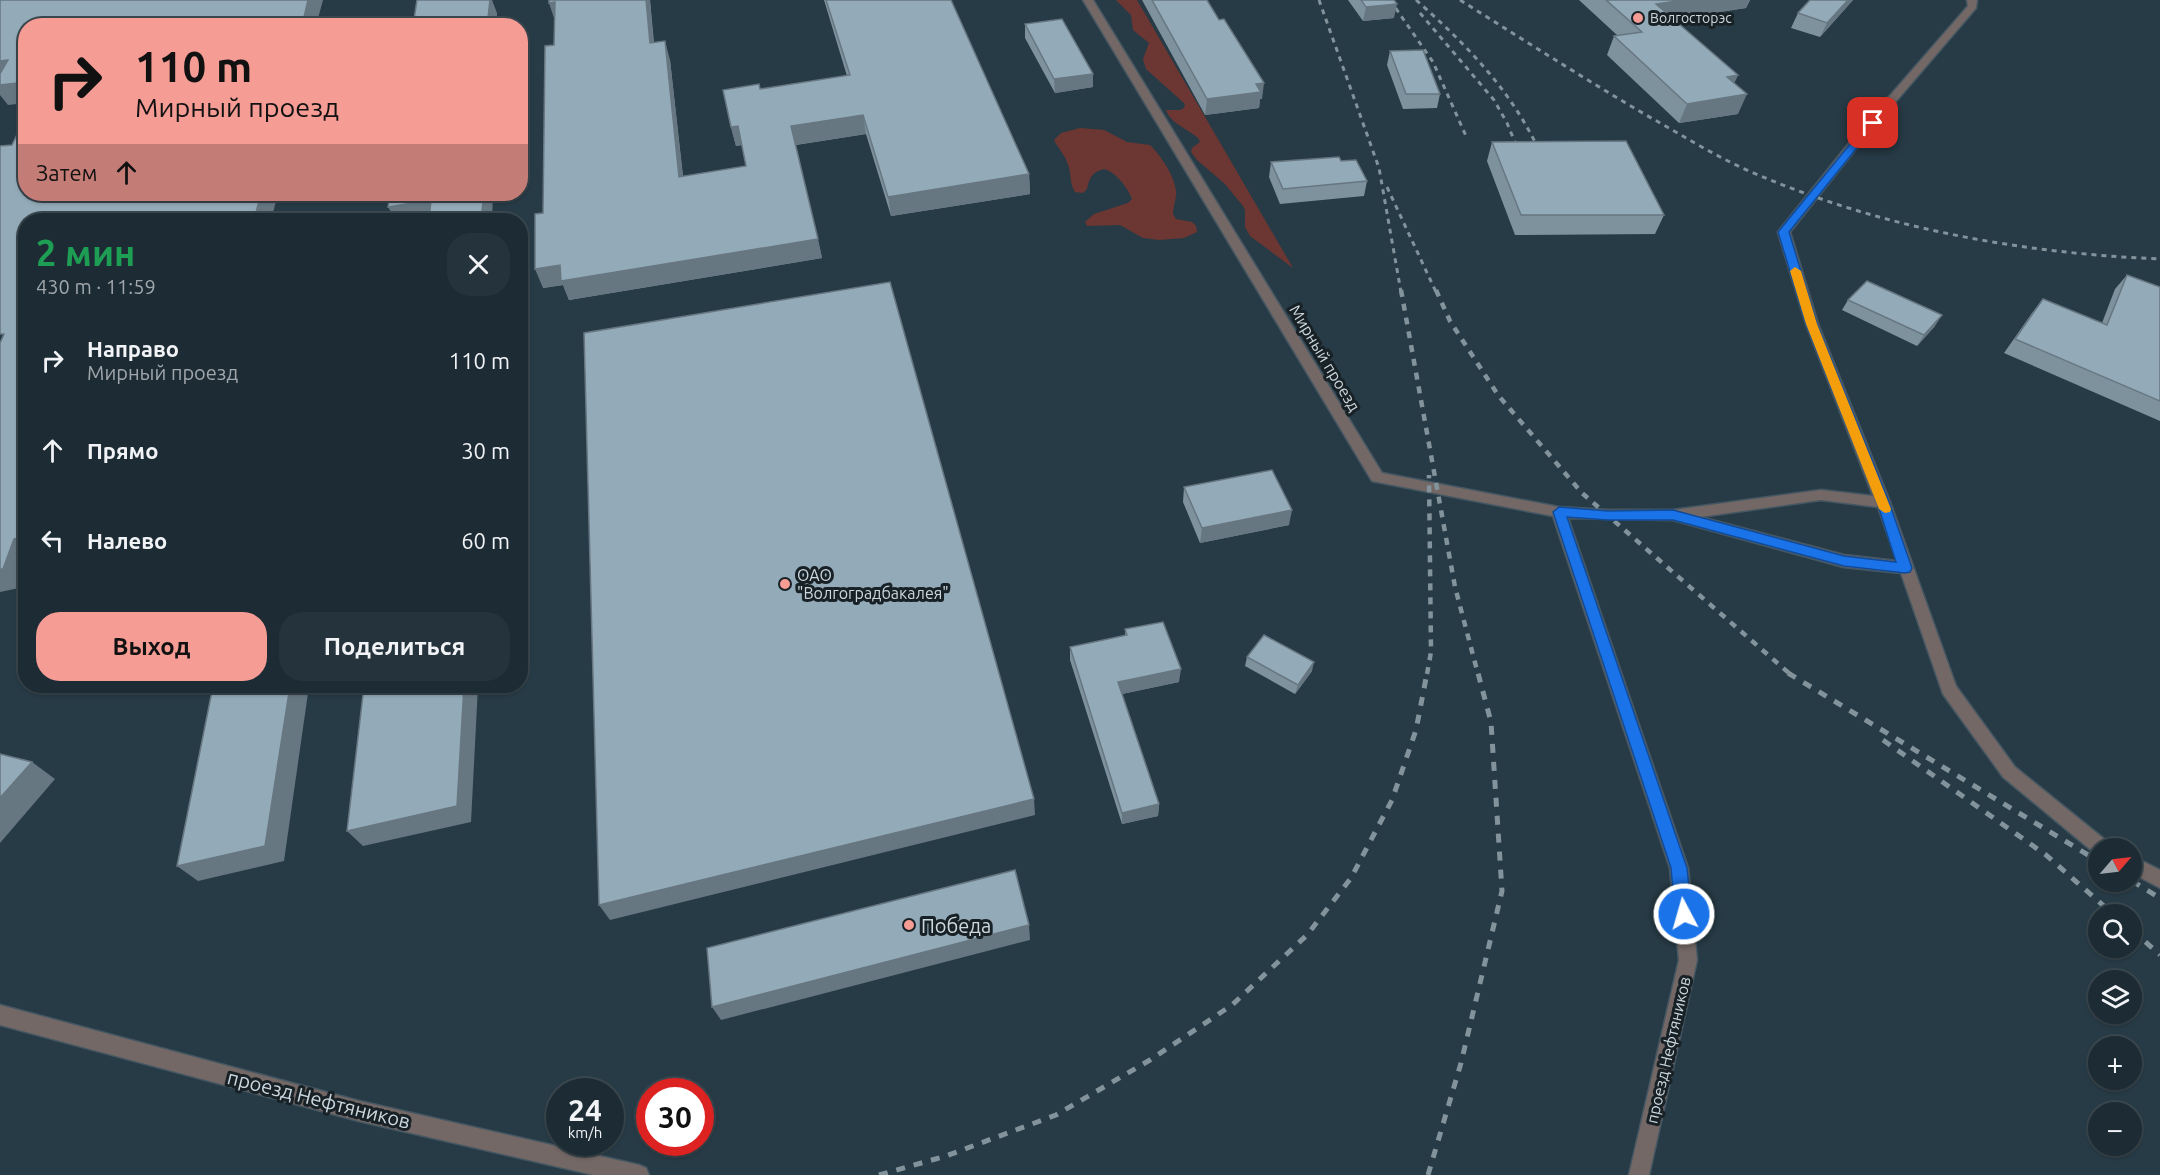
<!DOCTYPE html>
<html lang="ru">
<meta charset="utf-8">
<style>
:root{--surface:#1d2c34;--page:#25343c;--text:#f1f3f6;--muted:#a0a7ac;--line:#3b484f;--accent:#f59c95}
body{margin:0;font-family:Ubuntu,sans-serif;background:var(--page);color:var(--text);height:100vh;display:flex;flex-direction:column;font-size:22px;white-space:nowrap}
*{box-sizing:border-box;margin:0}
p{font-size:20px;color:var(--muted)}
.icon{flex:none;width:33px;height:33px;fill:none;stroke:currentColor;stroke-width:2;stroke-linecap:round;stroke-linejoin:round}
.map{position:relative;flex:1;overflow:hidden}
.sheet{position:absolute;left:18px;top:213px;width:510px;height:480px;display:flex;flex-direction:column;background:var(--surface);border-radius:24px;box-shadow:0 2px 4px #0004,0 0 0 2px var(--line)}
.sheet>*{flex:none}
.hud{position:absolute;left:18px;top:18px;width:510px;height:183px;border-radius:24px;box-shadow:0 2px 4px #0004,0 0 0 2px var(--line);background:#f59c95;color:#111;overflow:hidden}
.needle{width:39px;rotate:62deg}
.controls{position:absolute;left:2088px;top:838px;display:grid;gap:12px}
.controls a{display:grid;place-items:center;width:54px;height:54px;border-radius:50%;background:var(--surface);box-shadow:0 2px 4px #0004,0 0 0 2px var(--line);font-size:30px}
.speed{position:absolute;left:546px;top:1078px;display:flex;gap:12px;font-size:30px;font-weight:700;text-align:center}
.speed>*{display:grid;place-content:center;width:78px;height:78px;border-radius:50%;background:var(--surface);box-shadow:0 2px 4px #0004,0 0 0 2px var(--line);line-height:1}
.speed small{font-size:15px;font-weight:400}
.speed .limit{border:9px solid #d22;background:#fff;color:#111}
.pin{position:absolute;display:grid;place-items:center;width:51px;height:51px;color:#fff;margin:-26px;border-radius:12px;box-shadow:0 3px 9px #0006}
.me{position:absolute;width:66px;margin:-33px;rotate:354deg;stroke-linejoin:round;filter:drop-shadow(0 0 4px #0008)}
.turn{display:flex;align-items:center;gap:21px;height:126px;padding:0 18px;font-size:27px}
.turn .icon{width:78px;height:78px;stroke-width:2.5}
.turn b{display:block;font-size:42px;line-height:51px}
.then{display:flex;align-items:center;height:57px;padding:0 18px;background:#0003;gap:12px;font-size:22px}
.round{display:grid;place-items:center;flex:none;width:63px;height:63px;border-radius:24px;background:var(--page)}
.head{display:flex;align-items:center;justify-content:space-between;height:102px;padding:0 18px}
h1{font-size:36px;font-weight:700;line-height:45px;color:#1e9e55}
.action{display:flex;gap:12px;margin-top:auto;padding:12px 18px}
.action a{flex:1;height:69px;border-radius:24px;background:var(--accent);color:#111;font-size:24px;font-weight:700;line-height:69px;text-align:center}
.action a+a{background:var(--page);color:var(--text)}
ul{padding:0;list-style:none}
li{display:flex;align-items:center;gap:18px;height:90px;padding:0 18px}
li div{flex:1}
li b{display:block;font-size:22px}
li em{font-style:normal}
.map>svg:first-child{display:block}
</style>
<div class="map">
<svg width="2160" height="1175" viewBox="0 0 2160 1175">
<rect width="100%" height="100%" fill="#273b46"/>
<g fill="#6c3632">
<path d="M1116 0H1137L1293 268 1250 236 1245 227V210L1243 206 1225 184 1197 160 1191 152 1192 148 1200 142 1198 138C1188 129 1170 123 1166 110H1180L1184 108 1185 104 1146 69 1143 59 1149 43 1133 30 1131 15Z"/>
<path d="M1080 128 1104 130 1127 142 1150 145C1161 156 1174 175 1176 191 1177 198 1173 206 1173 214L1176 219 1192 222 1196 226 1197 232 1184 238 1159 240 1143 238 1120 225 1087 226 1085 222 1094 214 1128 203 1132 199C1128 188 1116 172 1104 169 1092 172 1089 178 1087 189L1083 193 1075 192C1069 183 1072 173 1067 162 1064 154 1058 148 1054 140L1061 133Z"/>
</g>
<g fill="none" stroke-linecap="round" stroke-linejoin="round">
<defs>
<g id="minor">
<path d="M1083 0H1093L1382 473 1559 507 1607 510H1673L1821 490 1873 496 1806 324 1778 232 1854 137 1968 6 1967 0H1977L1976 8 1862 141 1790 232 1818 324 1890 502 1956 686 2015 767 2109 843 2112 849H2098V855H2097L2003 777 1943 694 1901 573 1844 567 1673 520 1568 518 1688 868 1697 960 1649 1175H1629L1679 960 1670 868 1553 516 1372 481ZM1821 500 1878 507 1897 561 1844 555 1700 517Z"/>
<polygon points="2132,856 2160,870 2160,888 2132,873"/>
<polygon points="0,1005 359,1101 639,1165 646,1168 649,1175 594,1175 359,1121 0,1025"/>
</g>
</defs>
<use href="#minor" stroke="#455762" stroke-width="3"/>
<use href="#minor" fill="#736866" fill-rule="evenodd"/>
<g stroke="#83939b" stroke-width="3" stroke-dasharray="5 5" stroke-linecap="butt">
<polyline points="1319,0 1379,168 1401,292"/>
<polyline points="1390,0 1433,62 1466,136"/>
<path d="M1416 0C1468 46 1514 93 1542 157"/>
<path d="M1460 0C1522 39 1583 78 1646 115 1680 134 1713 155 1749 171 1880 228 2018 253 2160 259"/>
<polyline points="1420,13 1494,100 1507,123 1521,157"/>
<polyline points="1387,187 1436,292"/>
</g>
<g stroke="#83939b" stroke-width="4.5" stroke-dasharray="7 7" stroke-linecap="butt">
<polyline points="1401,290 1455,587 1478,674"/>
<polyline points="1436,290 1450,321 1498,395 1582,493 1790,674"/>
<polyline points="1427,674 1431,652 1429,475"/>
</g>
<g stroke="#83939b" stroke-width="5" stroke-dasharray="9 9" stroke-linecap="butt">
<polyline points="1788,673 2098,861"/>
<polyline points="1883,740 2046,855 2114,915"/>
<polyline points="2132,881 2160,898"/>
<polyline points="2132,930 2160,955"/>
<polyline points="879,1175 946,1156 1056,1115 1150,1060 1232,1005 1307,935 1351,878 1392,800 1416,730 1427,673"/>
<polyline points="1428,1175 1461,1063 1502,891 1491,722 1478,673"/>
</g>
</g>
<g fill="#7e929e">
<polygon points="549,0 650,0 654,43 670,60 683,176 746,166 742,145 736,146 731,127 760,89 847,76 824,0 951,0 1029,174 1030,194 891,216 866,134 796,145 822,258 569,300 563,285 543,288 543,213 554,45 555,19"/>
<polygon points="1142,0 1207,0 1262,99 1260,99 1259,108 1205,115"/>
<polygon points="1348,0 1394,0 1394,18 1363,21"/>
<polygon points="1579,0 1750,0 1746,8 1673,19 1738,75 1734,83 1738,114 1679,123 1607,55 1614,36 1618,36"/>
<polygon points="1810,0 1853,0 1820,37 1791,28 1798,13"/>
<polygon points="1025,24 1093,87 1055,93 1025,38"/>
<polygon points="1390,51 1440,94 1437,108 1403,109 1387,65"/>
<polygon points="1492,142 1664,215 1655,234 1515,235 1487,161"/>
<polygon points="1341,161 1367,181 1364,196 1280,204 1269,177 1271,162"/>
<polygon points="2127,275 2160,287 2160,421 2004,353 2032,313 2043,299 2102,323 2115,289"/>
<polygon points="1848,300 1935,326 1917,346 1842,310"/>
<polygon points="1184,487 1289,525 1200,543 1183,502"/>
<polygon points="1125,629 1179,682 1122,694 1159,804 1158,816 1122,824 1070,660 1070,647 1125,636"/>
<polygon points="1247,657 1312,671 1295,694 1245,666"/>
</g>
<g fill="#677781">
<polygon points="308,0 323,0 316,26 302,26"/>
<polygon points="490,0 492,0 497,13 497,23 498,26 491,26 488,18"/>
<polygon points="646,0 650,0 655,62 650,43"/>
<polygon points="1684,0 1750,0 1746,8 1648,23 1656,4"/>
<polygon points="1848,0 1853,0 1820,37 1827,23"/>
<polygon points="555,2 555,21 549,3"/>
<polygon points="1397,4 1394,18 1363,21 1366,7"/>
<polygon points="174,22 176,26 146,26"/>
<polygon points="665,41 670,60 685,196 679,177"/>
<polygon points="8,60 0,82 0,61"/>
<polygon points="1093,74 1093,87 1055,93 1054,79"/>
<polygon points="1738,75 1729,94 1727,77"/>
<polygon points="26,82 26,103 8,105 0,95 0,85"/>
<polygon points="1264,83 1262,99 1260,99 1259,108 1205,115 1207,99 1256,84"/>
<polygon points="1747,94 1738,114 1679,123 1687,104"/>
<polygon points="863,115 866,134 795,145 791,126"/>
<polygon points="738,126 742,145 736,146 731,127"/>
<polygon points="1029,174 1030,194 891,216 888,197"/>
<polygon points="261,194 278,194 271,220 254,220"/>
<polygon points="484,194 493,194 492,220 486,220 482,211"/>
<polygon points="431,200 436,220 396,220 388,207"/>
<polygon points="818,239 822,258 569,300 563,285 543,288 535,269 560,265"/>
<polygon points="1942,315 1935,326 1917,346 1924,335"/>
<polygon points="1292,510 1289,525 1200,543 1202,528"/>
<polygon points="26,535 26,584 24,587 0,592 0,569 14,539"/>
<polygon points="1314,662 1312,671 1295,694 1298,685"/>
<polygon points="1181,669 1179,682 1117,695 1118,682"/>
<polygon points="290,686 309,686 284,861 198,881 177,866"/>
<polygon points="464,686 478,686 471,822 363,846 347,831"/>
<polygon points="32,762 55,779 0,843 0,798"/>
<polygon points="1034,799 1035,815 610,920 599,905"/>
<polygon points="1159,804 1158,816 1122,824 1122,813"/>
<polygon points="1029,925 1030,940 721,1020 712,1007"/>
</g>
<g fill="#93aab8" stroke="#677781" stroke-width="1.5">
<polygon points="0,0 308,0 302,26 172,26 174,22 146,26 26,26 26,82 0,85 0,74 8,60 0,61"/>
<polygon points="417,0 490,0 488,18 495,17 494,26 413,26"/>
<polygon points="549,0 646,0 650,43 665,41 679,177 746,166 738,126 731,127 723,90 759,84 760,89 850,75 826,0 951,0 1029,174 888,197 863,115 791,126 818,239 561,281 560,265 535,269 535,214 543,213 545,46 554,45 555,2 549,3"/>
<polygon points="1152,0 1207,0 1219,20 1224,19 1264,83 1256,84 1261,92 1207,99"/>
<polygon points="1361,0 1394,0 1397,4 1366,7"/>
<polygon points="1606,0 1684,0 1656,4 1738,75 1727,77 1747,94 1687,104 1614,36 1642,32"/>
<polygon points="1810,0 1848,0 1827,23 1798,13"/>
<polygon points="1062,19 1093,74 1054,79 1025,24"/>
<polygon points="1423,50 1440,94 1406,94 1390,51"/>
<polygon points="22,124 26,124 26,194 261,194 254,220 26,220 26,535 25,537 14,539 3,569 0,569 0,343 4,334 0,334 0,146 12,145"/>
<polygon points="1626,141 1664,215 1521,215 1492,142"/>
<polygon points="1339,157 1341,161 1356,160 1367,181 1283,189 1271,162"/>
<polygon points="390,194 484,194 482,211 487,211 486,220 429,220 431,200 388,207"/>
<polygon points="2127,275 2160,287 2160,401 2015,339 2043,299 2107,325"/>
<polygon points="1867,281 1942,315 1924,335 1848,300"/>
<polygon points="890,282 1034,799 599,905 584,333"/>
<polygon points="1272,470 1292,510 1202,528 1184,487"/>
<polygon points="1163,622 1181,669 1118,682 1159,804 1122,813 1070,647 1127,635 1125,629"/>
<polygon points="1264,635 1314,662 1298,685 1247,657"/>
<polygon points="213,686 290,686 265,846 177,866"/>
<polygon points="364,686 464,686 457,806 347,831"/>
<polygon points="0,754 32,762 0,798"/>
<polygon points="1015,870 1029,925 712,1007 707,948"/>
</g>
<polygon fill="#1a73e8" stroke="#114b97" stroke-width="1.5" points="1869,121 1877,123 1789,232 1817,324 1889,502 1912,568 1910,572 1905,573 1844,566 1673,520 1608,520 1567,517 1687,868 1692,914 1689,919 1684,922 1678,919 1675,914 1671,868 1553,512 1559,507 1608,511 1673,510 1844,556 1896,562 1877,502 1806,324 1778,232"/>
<polygon fill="#f59e0b" points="1795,267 1801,271 1817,324 1891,509 1890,512 1885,513 1879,509 1806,324 1790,271"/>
<g fill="#f59c95" stroke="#182126" stroke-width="2">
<circle cx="1638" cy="18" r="6"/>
<circle cx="785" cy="584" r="6"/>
<circle cx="909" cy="925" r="6"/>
</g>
<g text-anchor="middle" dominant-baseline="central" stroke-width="6" stroke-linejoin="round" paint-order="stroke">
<g font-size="14" fill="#ccd8df" stroke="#182126" text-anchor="start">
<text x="1650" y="18">Волгосторэс</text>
</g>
<g font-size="16" fill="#ccd8df" stroke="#182126">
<text transform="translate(1325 358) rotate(59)">Мирный проезд</text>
<text transform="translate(1668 1050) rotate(-77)">проезд Нефтяников</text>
</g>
<g font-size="16" fill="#ccd8df" stroke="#182126" text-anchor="start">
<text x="797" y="575">ОАО<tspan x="797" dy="18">"Волгоградбакалея"</tspan></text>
</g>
<g font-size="20" fill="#ccd8df" stroke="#182126" text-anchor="start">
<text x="921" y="925">Победа</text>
</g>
<g font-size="20" fill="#ccd8df" stroke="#182126">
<text transform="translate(319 1099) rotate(14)">проезд Нефтяников</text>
</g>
</g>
</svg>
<div class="controls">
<a><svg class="needle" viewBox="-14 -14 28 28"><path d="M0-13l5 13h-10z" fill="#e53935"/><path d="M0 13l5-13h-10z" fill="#a0a7ac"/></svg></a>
<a><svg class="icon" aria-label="search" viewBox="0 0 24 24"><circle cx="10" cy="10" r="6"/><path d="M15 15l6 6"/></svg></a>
<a><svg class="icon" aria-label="layers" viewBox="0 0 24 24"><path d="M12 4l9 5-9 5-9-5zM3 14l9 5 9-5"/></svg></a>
<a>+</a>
<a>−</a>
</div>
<div class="speed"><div>24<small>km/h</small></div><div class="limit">30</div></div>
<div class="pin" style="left:1873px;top:123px;background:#d93025"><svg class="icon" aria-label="arrive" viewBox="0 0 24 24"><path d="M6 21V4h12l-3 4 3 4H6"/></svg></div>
<svg class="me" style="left:1684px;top:914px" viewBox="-20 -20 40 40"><circle r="17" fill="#1a73e8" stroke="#fff" stroke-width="3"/><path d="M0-11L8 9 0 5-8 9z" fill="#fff"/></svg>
<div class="hud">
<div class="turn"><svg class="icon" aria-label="right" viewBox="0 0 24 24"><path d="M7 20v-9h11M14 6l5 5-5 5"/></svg><div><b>110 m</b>Мирный проезд</div></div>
<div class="then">Затем<svg class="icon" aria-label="ahead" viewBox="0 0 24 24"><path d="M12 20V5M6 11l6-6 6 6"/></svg></div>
</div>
<section class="sheet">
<div class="head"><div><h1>2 мин</h1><p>430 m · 11:59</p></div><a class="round"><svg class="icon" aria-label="close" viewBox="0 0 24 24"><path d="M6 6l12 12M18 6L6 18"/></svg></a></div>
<ul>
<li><svg class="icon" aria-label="right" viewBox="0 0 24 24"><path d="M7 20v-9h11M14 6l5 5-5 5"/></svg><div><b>Направо</b><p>Мирный проезд</p></div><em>110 m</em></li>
<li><svg class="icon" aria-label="ahead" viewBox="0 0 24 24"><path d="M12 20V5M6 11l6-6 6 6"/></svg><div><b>Прямо</b></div><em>30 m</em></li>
<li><svg class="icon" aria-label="left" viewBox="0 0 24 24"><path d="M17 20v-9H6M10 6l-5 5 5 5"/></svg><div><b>Налево</b></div><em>60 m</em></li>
</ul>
<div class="action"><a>Выход</a><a>Поделиться</a></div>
</section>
</div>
